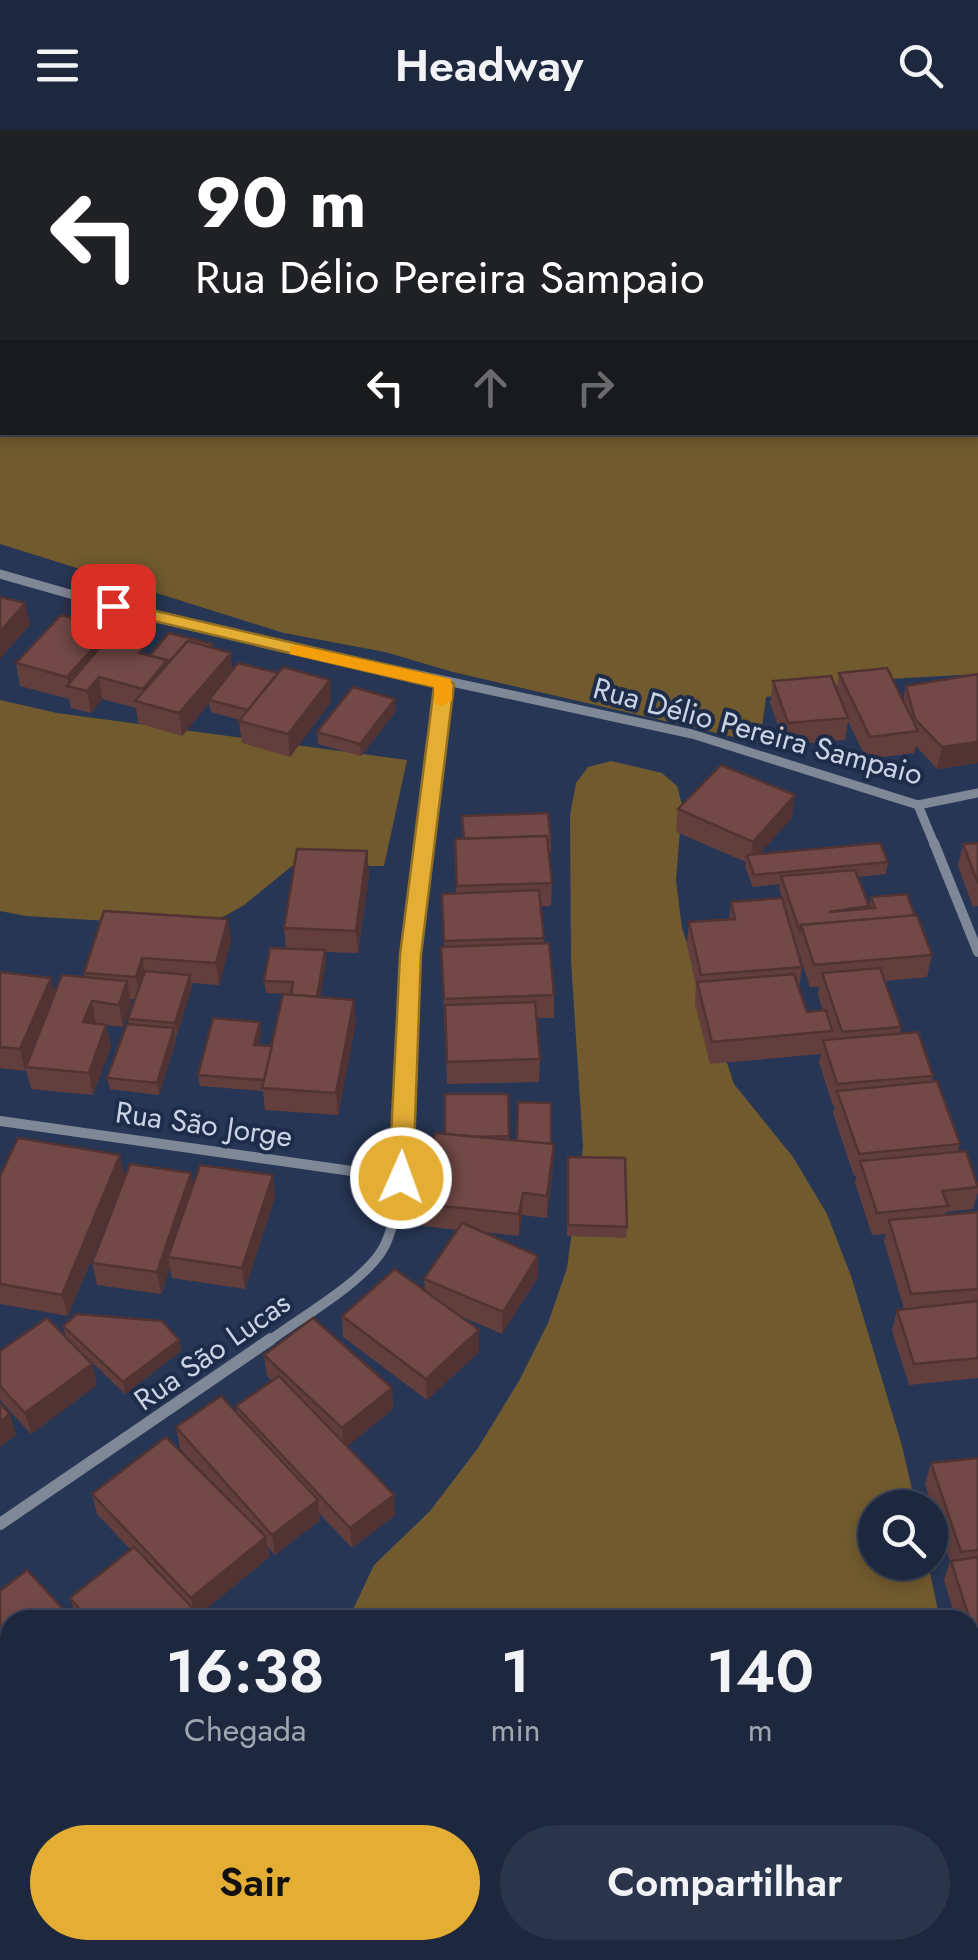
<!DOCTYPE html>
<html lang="pt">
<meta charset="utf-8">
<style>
:root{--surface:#1d283f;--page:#2a344a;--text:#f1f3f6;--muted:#a0a6b0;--line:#3b4459;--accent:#e4ae35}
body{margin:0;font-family:Jost,sans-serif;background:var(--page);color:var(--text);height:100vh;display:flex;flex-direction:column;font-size:38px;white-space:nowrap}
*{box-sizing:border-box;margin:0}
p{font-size:32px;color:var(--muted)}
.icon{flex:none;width:55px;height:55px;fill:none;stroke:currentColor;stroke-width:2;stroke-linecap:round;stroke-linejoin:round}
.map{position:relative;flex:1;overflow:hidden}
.drawer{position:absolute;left:0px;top:1480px;width:980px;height:350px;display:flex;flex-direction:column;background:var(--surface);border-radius:30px 30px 0 0;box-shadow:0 5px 15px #0003,0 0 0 2px var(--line)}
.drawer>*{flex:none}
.guide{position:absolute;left:0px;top:0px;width:980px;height:305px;box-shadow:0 5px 15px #0003,0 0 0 2px var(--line);background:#202124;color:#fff;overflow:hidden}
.buttons{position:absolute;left:858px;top:1360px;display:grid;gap:20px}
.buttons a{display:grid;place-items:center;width:90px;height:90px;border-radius:50%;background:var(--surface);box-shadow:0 5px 15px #0003,0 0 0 2px var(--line);font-size:50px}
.pin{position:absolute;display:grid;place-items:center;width:85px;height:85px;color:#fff;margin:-42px;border-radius:20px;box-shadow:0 5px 15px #0006}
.me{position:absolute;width:110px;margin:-55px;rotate:2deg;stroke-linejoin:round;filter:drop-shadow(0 0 8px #0008)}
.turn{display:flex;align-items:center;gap:35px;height:210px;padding:0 30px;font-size:45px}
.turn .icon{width:130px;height:130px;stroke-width:2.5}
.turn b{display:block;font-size:70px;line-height:85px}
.lanes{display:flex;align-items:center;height:95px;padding:0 30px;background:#0003;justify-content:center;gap:50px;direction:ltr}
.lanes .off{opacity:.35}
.eta{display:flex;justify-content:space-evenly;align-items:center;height:170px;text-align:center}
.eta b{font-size:60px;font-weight:600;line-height:70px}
.cta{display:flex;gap:20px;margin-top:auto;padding:20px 30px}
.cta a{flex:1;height:115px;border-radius:60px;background:var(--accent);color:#111;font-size:40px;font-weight:600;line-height:115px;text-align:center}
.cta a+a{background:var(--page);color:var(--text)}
header{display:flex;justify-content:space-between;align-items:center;height:130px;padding:0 30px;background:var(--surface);font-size:45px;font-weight:600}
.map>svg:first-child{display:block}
</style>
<header><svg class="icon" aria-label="menu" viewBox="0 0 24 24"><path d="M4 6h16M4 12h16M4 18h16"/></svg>Headway<svg class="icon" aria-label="search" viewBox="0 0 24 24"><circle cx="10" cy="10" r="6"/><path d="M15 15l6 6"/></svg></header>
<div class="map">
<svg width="978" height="1830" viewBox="0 0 978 1830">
<rect width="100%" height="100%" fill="#273654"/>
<g fill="#715a2e" fill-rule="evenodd">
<path d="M0 0H978V544L871 550 766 567 760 613 453 542 385 522 284 503 0 414ZM2 2H978V302H2Z"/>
<polygon points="0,570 57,583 407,630 384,736 292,736 244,775 225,786 191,796 26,786 0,781"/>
<polygon points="611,631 662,643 677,656 682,675 676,750 682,798 734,954 793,1027 827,1084 851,1146 902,1316 916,1377 875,1378 875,1432 928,1433 940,1490 348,1490 374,1435 430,1381 478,1318 520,1249 548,1193 567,1138 583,1017 571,831 570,685 576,653 588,637"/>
<polygon points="970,1618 978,1647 978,1830 381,1830 380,1820 970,1820"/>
</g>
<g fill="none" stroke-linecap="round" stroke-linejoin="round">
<g stroke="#7f8897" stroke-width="9">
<polyline points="0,444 151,487 692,604 918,675 978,663"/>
<polyline points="918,675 935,716"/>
<polyline points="424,716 444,554"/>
</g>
<g stroke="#7f8897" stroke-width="10">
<polyline points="934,713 978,822"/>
<polyline points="0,991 401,1048"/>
<path d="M268 1212C301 1187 359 1155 381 1122 413 1075 406 892 411 827 414 789 420 751 425 713"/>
</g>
<g stroke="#7f8897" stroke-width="12">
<polyline points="0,1394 271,1209"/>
<polyline points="0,1633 10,1643"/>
<polyline points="182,1820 191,1830"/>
</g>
</g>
<g fill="#623f3d">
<polygon points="111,498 113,510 149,526 212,514 212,518 233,540 278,543 330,550 331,572 290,627 242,613 239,591 240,590 211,582 209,573 182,606 138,593 136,578 102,569 91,583 71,578 69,569 20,556 16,533"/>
<polygon points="839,543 903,571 906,556 978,544 978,633 937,639 916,616 914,623 866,629 848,591 845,610 785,615 770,573 773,551 837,560"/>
<polygon points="396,581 361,626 318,614 317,602"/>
<polygon points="678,679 792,688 759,724 888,732 886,744 858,747 869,778 871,767 932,825 927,847 885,851 901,897 900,904 933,946 932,951 960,1014 958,1021 978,1054 978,1062 973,1079 946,1082 945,1085 978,1082 978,1248 909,1255 892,1201 897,1180 904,1179 884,1111 886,1104 872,1105 855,1053 857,1045 854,1046 833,983 835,976 833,976 819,932 821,924 710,934 695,874 696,856 687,814 689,792 729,789 731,772 802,837 799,858 807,882 823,881 818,865 819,857 810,857 779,758 780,754 753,757 745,737 746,732 676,702"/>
<polygon points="462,686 551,710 551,722 549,722 552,753 551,776 541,776 544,813 554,865 554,888 536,888 540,929 539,952 447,954 441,817 444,817 442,764 456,763 455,709 463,709"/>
<polygon points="978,713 978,776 973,777 958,736 963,714"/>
<polygon points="367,721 369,744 358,823 325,822 326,832 320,867 356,892 338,985 265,980 263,961 200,956 198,945 261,904 258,915 272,916 291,864 266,863 264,851 286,819 284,798"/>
<polygon points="228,789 231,811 219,855 192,853 192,857 177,905 176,905 176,910 159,965 110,959 107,948 129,894 128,889 135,869 130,869 131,874 123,897 106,895 111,917 93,965 31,959 26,939 25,941 0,938 0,842 54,864 85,847 84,843"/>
<polygon points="508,964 509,1010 554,1014 553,1036 547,1088 522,1085 519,1106 485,1102 538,1126 538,1147 502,1204 456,1184 479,1222 427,1270 343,1207 342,1186 425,1161 424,1149 457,1100 423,1096 422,1074 445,1004"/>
<polygon points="568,1027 627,1097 626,1108 567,1106"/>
<polygon points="0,1046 125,1047 68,1186 0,1174"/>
<polygon points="193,1054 275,1067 245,1159 172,1148 170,1138 161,1164 97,1155 92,1133"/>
<polygon points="63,1196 179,1210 181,1221 125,1264 69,1210 92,1234 97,1255 31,1304 0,1270 0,1221 66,1207"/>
<polygon points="264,1225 392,1258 393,1279 347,1316 394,1365 395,1385 352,1418 319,1383 320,1390 275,1425 268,1417 269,1427 199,1485 204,1490 78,1490 70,1468 131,1420 97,1384 92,1364 203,1344 180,1318 176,1297 237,1283 236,1276 272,1251 267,1246"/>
<polygon points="978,1328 978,1537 971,1538 970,1533 970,1490 956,1490 944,1450 950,1431 925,1354 931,1333"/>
<polygon points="0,1461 10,1490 10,1524 0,1513"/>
<polygon points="224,1820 296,1820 285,1830 233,1830"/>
<polygon points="948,1820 970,1820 978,1830 951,1830"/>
</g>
<g fill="#503332">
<polygon points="25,473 30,495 0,529 0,502"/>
<polygon points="111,498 115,520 69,556 67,547"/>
<polygon points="231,523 233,545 209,570 209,573 182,606 179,583"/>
<polygon points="167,530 170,552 145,574 143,559"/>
<polygon points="99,547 102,569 91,583 87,561"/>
<polygon points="330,550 331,572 290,627 288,604"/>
<polygon points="395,569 396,581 361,626 360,614"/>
<polygon points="978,612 978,633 937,639 942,617"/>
<polygon points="795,665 792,688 750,734 753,712"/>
<polygon points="367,721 369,744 358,823 356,801"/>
<polygon points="228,789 231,811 219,855 216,833"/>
<polygon points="325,820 326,832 318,882 317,870"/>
<polygon points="142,828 146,850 140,869 136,847"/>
<polygon points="190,845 192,857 177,905 175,893"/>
<polygon points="51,848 56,871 26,937 25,941 20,919"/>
<polygon points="127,851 131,874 123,897 119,875"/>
<polygon points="354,870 356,892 338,985 336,963"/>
<polygon points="92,871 96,894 83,892"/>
<polygon points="260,892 261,904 255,927 254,915"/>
<polygon points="106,895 111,917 93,965 89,943"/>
<polygon points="174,898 176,910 159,965 157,953"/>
<polygon points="554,1014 553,1036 547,1088 547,1066"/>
<polygon points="120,1025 125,1047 68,1186 62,1165"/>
<polygon points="191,1043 195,1064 168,1127 170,1138 161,1164 157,1142"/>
<polygon points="273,1045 275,1067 245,1159 242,1138"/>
<polygon points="523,1063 522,1085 519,1106 519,1084"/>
<polygon points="538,1126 538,1147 502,1204 503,1182"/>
<polygon points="479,1200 479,1222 427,1270 426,1249"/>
<polygon points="179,1210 181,1221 125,1264 123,1252"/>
<polygon points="92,1234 97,1255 31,1304 25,1283"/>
<polygon points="392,1258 393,1279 344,1319 342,1298"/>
<polygon points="10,1284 16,1305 0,1317 0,1291"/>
<polygon points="394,1365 395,1385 352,1418 350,1398"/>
<polygon points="318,1370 320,1390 275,1425 272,1405"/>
<polygon points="266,1407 269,1427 196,1487 191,1468"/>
<polygon points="275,1820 296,1820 285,1830 265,1830"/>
</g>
<g fill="#724947" stroke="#503332" stroke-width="2.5">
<polygon points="0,467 25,473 0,502"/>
<polygon points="61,485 111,498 67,547 16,533"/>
<polygon points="169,503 212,514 209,517 188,511 167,534 167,530 149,526"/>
<polygon points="108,508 144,517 139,523 167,530 143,559 99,547 87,561 67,556"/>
<polygon points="188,511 231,523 179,583 135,571"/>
<polygon points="238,533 278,543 248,580 209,570"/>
<polygon points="283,537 330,550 288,604 239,591"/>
<polygon points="887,538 918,601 870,607 839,543"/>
<polygon points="978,544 978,612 942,617 915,589 906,556"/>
<polygon points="831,546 848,588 788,593 773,551"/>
<polygon points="353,557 395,569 360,614 317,602"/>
<polygon points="721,635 795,665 753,712 678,679"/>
<polygon points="548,683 551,710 547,710 547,706 464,709 462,686"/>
<polygon points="547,706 552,753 457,756 455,709"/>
<polygon points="880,713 888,732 754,745 747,725"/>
<polygon points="978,713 978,753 963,714"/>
<polygon points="297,719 367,721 356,801 284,798"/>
<polygon points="855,740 869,776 829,782 875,778 871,767 907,764 915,786 801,795 800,802 781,746"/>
<polygon points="539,760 544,808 444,811 442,764"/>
<polygon points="782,768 802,837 701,845 689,792 735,789 731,772"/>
<polygon points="104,781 228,789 216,833 142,828 136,847 84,843"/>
<polygon points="917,785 932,825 814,835 801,795"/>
<polygon points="549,813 554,865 444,869 441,817"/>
<polygon points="270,818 325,820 317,867 291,865 293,852 264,851"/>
<polygon points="880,838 901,897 842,902 822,843"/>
<polygon points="145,841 190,845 175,893 128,889"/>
<polygon points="0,842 51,848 20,919 0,917"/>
<polygon points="794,844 807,882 826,880 832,901 712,912 697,852"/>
<polygon points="62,845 127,851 119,875 92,871 83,892 106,895 89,943 26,937"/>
<polygon points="283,864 354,870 336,963 262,958"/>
<polygon points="535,872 540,929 447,932 445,875"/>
<polygon points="213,888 260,892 254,915 272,916 264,950 198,945"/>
<polygon points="127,894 174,898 157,953 107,948"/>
<polygon points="918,902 933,946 837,954 823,910"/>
<polygon points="937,951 960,1014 859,1024 837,961"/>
<polygon points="445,964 508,964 509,1006 474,1007 445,1004"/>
<polygon points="518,972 551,973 551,1014 517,1011"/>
<polygon points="435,1003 554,1014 547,1066 523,1063 519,1084 422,1074"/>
<polygon points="18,1008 120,1025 62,1165 0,1154 0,1046"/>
<polygon points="966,1021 978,1057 942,1061 948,1076 877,1083 860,1031"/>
<polygon points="568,1027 625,1028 627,1097 568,1095"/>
<polygon points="130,1034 191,1043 157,1142 92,1133"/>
<polygon points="200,1035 273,1045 242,1138 168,1127"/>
<polygon points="978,1082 978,1159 911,1164 889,1090"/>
<polygon points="462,1093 538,1126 503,1182 424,1149"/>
<polygon points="395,1139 479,1200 426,1249 342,1186"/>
<polygon points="978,1171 978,1228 914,1234 897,1180"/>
<polygon points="77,1184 162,1191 179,1210 123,1252 63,1196"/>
<polygon points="47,1188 92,1234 25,1283 0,1256 0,1221"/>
<polygon points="313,1188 392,1258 342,1298 264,1225"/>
<polygon points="279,1246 394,1365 350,1398 236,1276"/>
<polygon points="221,1266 318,1370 272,1405 176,1297"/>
<polygon points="0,1274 10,1284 0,1291"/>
<polygon points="166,1307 266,1407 191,1468 92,1364"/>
<polygon points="978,1328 978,1420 961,1422 931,1333"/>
<polygon points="134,1417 204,1490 90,1490 70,1468"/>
<polygon points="978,1427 978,1516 951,1431"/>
<polygon points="27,1440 73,1490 10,1490 10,1513 0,1502 0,1461"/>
<polygon points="978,1802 978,1830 957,1830 955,1820 970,1820 970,1803"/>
<polygon points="58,1820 90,1820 102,1830 50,1830"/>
<polygon points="234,1820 275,1820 265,1830 243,1830"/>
</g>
<polygon fill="#e4ae35" stroke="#947122" stroke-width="2.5" points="113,471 444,548 454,554 421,825 413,1048 410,1055 392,1055 389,1048 400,825 434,557 107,480 104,476"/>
<polygon fill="#f59e0b" points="297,515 451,549 452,570 442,576 435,574 434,557 290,524 290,516"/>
<g text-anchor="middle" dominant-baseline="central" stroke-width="8" stroke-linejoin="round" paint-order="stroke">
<g font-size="30" fill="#c9d3e5" stroke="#1d2c48">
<text transform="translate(758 601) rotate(15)">Rua Délio Pereira Sampaio</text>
<text transform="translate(204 994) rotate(8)">Rua São Jorge</text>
<text transform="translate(212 1221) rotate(-35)">Rua São Lucas</text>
</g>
</g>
</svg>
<div class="buttons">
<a><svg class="icon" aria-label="search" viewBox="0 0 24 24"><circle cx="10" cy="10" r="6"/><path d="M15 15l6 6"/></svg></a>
</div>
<div class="pin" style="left:113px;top:476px;background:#d93025"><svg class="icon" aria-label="arrive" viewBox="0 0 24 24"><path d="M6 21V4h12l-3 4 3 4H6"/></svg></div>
<svg class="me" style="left:401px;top:1048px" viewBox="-20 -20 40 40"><circle r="17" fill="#e4ae35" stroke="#fff" stroke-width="3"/><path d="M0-11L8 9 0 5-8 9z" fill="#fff"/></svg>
<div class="guide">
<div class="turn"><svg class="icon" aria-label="left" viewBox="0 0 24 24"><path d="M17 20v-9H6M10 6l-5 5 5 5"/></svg><div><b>90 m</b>Rua Délio Pereira Sampaio</div></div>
<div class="lanes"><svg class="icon" aria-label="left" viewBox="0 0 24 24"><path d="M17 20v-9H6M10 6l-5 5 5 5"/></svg><svg class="icon off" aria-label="ahead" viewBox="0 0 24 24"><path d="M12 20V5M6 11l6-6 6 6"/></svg><svg class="icon off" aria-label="right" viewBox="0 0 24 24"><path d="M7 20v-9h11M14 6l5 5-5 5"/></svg></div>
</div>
<section class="drawer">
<div class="eta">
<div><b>16:38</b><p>Chegada</p></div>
<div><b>1</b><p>min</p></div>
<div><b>140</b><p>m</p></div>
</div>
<div class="cta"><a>Sair</a><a>Compartilhar</a></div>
</section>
</div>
